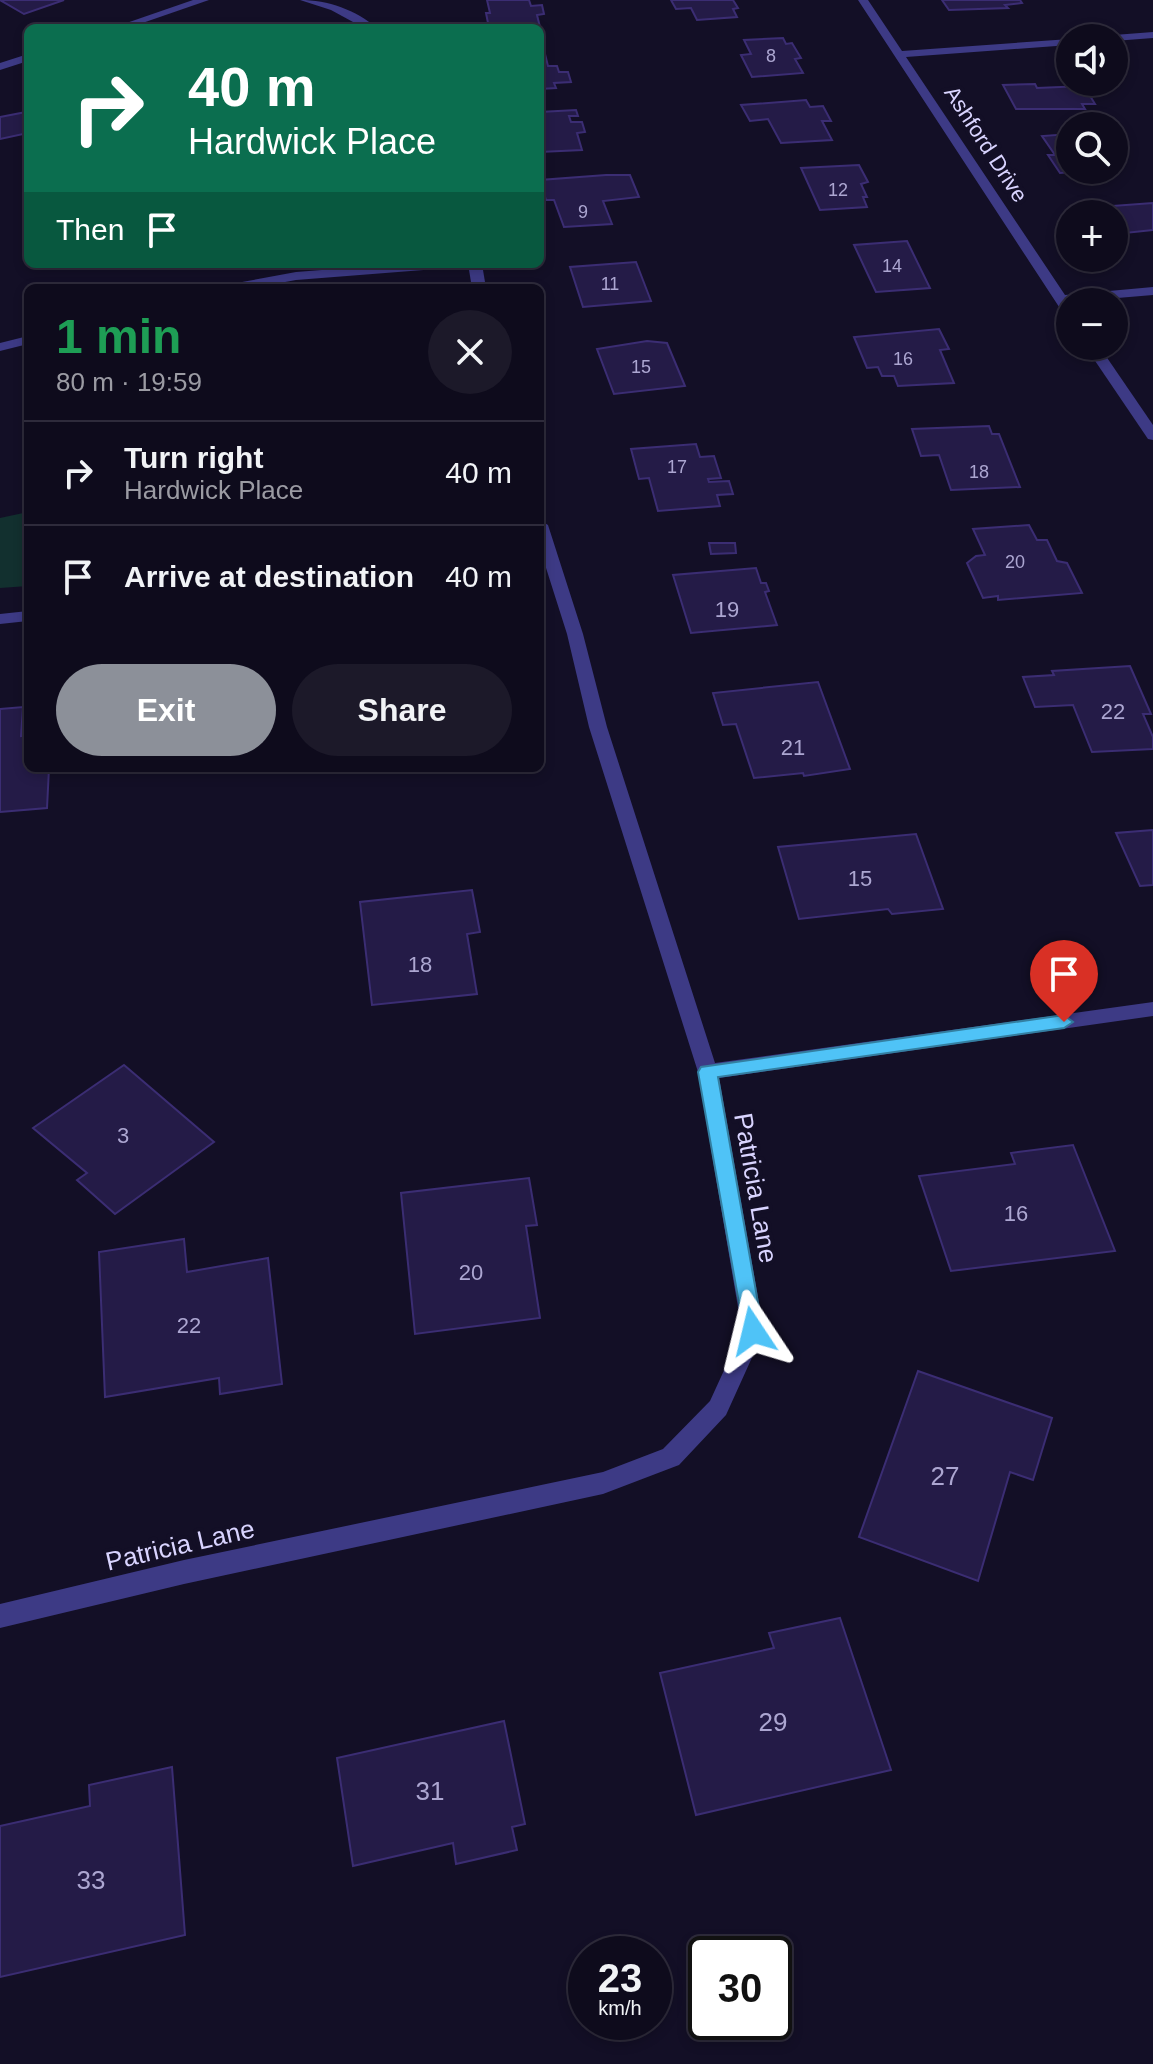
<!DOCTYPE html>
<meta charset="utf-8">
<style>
:root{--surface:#0e0b1c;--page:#1c1929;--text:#f1f3f6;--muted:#9b9ba3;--line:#2e2b3b;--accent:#8c9099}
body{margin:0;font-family:Helvetica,sans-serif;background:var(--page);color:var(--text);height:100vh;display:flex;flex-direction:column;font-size:30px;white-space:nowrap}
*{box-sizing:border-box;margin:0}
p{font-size:26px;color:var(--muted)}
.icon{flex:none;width:44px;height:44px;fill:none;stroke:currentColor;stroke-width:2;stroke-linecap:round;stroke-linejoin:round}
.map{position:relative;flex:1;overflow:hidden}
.details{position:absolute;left:24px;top:284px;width:520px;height:488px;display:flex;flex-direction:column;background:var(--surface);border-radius:12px;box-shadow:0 4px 12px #0003,0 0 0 2px var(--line)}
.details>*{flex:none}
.top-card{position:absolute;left:24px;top:24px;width:520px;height:244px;border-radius:12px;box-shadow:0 4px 12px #0003,0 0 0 2px var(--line);background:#0b6e4f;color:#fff;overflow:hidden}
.controls{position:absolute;left:1056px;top:24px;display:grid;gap:16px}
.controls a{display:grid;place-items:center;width:72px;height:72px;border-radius:50%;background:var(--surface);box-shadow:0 4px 12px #0003,0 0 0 2px var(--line);font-size:40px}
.speed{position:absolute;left:568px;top:1936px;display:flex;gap:16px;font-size:40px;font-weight:700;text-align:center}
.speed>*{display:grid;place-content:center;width:104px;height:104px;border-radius:50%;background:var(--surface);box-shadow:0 4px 12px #0003,0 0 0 2px var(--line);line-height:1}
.speed small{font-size:20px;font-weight:400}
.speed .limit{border:4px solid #111;border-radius:12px;background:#fff;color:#111}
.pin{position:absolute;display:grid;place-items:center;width:68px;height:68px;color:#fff;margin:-82px -34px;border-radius:50% 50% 50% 0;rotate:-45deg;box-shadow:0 0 8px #0007}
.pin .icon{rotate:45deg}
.me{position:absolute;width:88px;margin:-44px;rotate:350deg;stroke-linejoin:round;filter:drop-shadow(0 0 6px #0008)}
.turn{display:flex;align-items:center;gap:28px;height:168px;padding:0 32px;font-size:36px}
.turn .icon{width:104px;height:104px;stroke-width:2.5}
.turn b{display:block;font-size:56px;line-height:68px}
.then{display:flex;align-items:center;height:76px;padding:0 32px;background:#0003;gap:16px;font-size:30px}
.round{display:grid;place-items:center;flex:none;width:84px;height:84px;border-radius:42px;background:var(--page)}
.summary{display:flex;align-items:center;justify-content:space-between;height:136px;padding:0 32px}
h1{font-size:48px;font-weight:800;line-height:60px;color:#1e9e55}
.primary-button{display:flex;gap:16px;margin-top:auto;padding:16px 32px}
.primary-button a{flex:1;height:92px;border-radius:48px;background:var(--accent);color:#fff;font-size:32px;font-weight:800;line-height:92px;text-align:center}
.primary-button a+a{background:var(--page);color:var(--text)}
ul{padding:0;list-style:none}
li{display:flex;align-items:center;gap:24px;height:104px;padding:0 32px;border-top:2px solid var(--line)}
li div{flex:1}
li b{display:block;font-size:30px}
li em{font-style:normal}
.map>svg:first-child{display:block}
</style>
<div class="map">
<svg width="1153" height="2064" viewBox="0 0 1153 2064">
<rect width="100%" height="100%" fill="#130f26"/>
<polygon fill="#12302f" points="28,512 28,586 0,588 0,518"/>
<g fill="#241b47" stroke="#3b2d73" stroke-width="2">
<polygon points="0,0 64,0 24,14"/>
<polygon points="487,0 529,0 531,6 542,5 544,14 537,15 540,27 489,28 486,13 490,13"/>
<polygon points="671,0 733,0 738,8 733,9 737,17 697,20 691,8 676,9"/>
<polygon points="942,0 1020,0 1022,3 1005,5 1008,8 949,10"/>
<polygon points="783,38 786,44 792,43 801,58 795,59 803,73 752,77 741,55 751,54 744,40"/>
<polygon points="540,50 544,50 548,66 557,66 559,72 568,72 571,82 554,83 556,88 540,89"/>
<polygon points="1035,84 1037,88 1084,86 1095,104 1082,104 1085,109 1016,109 1003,85"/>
<polygon points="806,100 810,107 823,106 831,121 822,121 832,140 781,143 768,119 750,121 741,105"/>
<polygon points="576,110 578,116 569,116 571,122 582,122 585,132 577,133 582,150 540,152 540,112"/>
<polygon points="26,112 28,133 0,139 0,117"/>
<polygon points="1070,134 1070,170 1098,170 1060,173 1048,155 1055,155 1042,136"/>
<polygon points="859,165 868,182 861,184 867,197 863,197 867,207 820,210 801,168"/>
<polygon points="606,175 630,175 639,197 603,201 612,224 564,227 554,200 546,200 540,180"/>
<polygon points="1153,203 1153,230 1125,233 1123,228 1114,229 1114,214 1088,214 1084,208"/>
<polygon points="907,241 930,288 876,292 854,245"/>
<polygon points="636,262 651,301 583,307 570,267"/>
<polygon points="939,329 949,349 940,350 954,383 898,386 894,376 882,376 878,367 867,368 854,337"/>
<polygon points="647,341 667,343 685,386 614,394 597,349"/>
<polygon points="989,426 992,434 999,434 1020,487 951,490 939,455 921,456 912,429"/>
<polygon points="696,444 700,457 714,456 721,478 708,479 709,482 729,481 733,494 717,495 720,506 658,511 649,478 639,479 631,449"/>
<polygon points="1029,525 1037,540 1047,540 1057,561 1067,563 1082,593 998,600 998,596 983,598 967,563 976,556 985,555 973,529"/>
<polygon points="709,543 735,543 736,553 711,554"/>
<polygon points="756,568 761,583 766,583 769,591 765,592 777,625 691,633 673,575"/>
<polygon points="1130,666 1151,714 1143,714 1153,737 1153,749 1092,752 1073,705 1035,707 1023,677 1054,675 1052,671"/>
<polygon points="818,682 850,769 804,776 803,773 754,778 736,724 723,725 713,693"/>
<polygon points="23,707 21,736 28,735 28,768 49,768 47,808 0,812 0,709"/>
<polygon points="118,768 186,768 117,772"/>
<polygon points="1153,830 1153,885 1140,886 1116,833"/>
<polygon points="916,834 943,909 892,914 888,909 799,919 778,847"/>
<polygon points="472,890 480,932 467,934 477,994 372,1005 360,902"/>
<polygon points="124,1065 214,1142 115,1214 77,1180 87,1173 33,1128"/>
<polygon points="1073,1145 1115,1251 951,1271 919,1176 1015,1164 1011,1153"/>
<polygon points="529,1178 537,1225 526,1226 540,1318 415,1334 401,1193"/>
<polygon points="184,1239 187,1272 268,1258 282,1384 220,1394 219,1378 105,1397 99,1252"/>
<polygon points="918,1371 1052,1418 1033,1480 1010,1472 978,1581 859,1537"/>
<polygon points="840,1618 891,1770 696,1815 660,1673 774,1648 769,1633"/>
<polygon points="504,1721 525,1824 512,1827 517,1850 456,1864 453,1843 353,1866 337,1758"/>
<polygon points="172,1767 185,1935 0,1977 0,1826 90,1806 89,1785"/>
</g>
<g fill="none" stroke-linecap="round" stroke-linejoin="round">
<g fill="#3d3a85" fill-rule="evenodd">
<polygon points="193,0 209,0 128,28 112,28"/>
<path d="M300 0C328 0 356 10 377 28H364L331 10Z"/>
<polygon points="858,0 868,0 902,51 1070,39 1070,45 906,57 1065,295 1153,287 1153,295 1070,302 1070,317 1065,316"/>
<polygon points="1153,32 1153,38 1114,41 1114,38 1108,38 1114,35"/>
<polygon points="28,54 28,61 0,70 0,63"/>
<polygon points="399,264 456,264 449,268 296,280 253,288 224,288 231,284 296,272"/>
<polygon points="468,264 482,264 486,288 472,288"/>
<polygon points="28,336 28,344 0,351 0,343"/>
<polygon points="1085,346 1099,346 1153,425 1153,440 1148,439"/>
<polygon points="540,520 548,525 583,634 607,727 715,1063 1153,1002 1153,1016 719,1078 764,1331 726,1415 679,1465 603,1494 184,1584 0,1628 0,1604 184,1560 603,1472 663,1449 710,1401 742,1331 698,1072 589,727 567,634 540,549"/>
<polygon points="28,611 28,621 0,624 0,614"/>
</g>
</g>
<polygon fill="#4fc3f7" stroke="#337fa1" stroke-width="2" points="1064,1015 1073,1022 1064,1028 718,1077 763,1331 760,1337 753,1339 745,1337 698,1072 701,1067"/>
<g text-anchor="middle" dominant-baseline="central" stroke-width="8" stroke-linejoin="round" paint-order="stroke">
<g font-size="18" fill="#aca6d1">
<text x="771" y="56">8</text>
<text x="838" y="190">12</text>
<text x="583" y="212">9</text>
<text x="892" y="266">14</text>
<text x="610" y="284">11</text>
<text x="903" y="359">16</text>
<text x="641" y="367">15</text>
<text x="677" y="467">17</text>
<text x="979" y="472">18</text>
<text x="1015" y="562">20</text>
</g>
<g font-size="22" fill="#d9d4ff" stroke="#130f26">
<text transform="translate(986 144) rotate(57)">Ashford Drive</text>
</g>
<g font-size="22" fill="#aca6d1">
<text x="727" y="609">19</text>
<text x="1113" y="711">22</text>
<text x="793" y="747">21</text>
<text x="860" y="878">15</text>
<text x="420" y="964">18</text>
<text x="123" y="1135">3</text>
<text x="1016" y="1213">16</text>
<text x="471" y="1272">20</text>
<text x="189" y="1325">22</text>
</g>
<g font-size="26" fill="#d9d4ff" stroke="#130f26">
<text transform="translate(756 1188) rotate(80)">Patricia Lane</text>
<text transform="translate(180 1545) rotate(-13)">Patricia Lane</text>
</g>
<g font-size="26" fill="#aca6d1">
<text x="945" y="1476">27</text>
<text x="773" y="1722">29</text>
<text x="430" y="1791">31</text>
<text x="91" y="1880">33</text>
</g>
</g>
</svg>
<div class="controls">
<a><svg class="icon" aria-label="sound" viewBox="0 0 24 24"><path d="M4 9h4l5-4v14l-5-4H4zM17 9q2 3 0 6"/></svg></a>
<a><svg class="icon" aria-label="search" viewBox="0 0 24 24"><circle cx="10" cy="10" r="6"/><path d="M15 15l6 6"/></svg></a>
<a>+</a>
<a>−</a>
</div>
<div class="speed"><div>23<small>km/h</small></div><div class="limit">30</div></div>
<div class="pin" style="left:1064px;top:1022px;background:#d93025"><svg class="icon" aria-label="arrive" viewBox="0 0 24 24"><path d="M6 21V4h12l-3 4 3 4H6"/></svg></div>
<svg class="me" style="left:753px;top:1331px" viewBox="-20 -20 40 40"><path d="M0-17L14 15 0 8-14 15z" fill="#4fc3f7" stroke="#fff" stroke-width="4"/></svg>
<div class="top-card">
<div class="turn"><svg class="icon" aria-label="right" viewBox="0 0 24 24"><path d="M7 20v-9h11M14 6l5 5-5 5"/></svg><div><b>40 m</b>Hardwick Place</div></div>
<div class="then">Then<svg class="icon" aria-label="arrive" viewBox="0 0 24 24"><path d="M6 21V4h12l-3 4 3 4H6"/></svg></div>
</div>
<section class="details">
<div class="summary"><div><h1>1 min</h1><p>80 m · 19:59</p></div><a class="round"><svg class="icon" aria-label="close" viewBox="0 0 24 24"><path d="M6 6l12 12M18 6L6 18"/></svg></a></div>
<ul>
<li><svg class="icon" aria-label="right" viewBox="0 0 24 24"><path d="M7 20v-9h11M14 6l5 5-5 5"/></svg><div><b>Turn right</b><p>Hardwick Place</p></div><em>40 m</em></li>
<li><svg class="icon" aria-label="arrive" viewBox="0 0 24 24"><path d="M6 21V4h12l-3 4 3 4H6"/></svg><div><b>Arrive at destination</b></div><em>40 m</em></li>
</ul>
<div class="primary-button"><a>Exit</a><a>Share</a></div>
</section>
</div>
